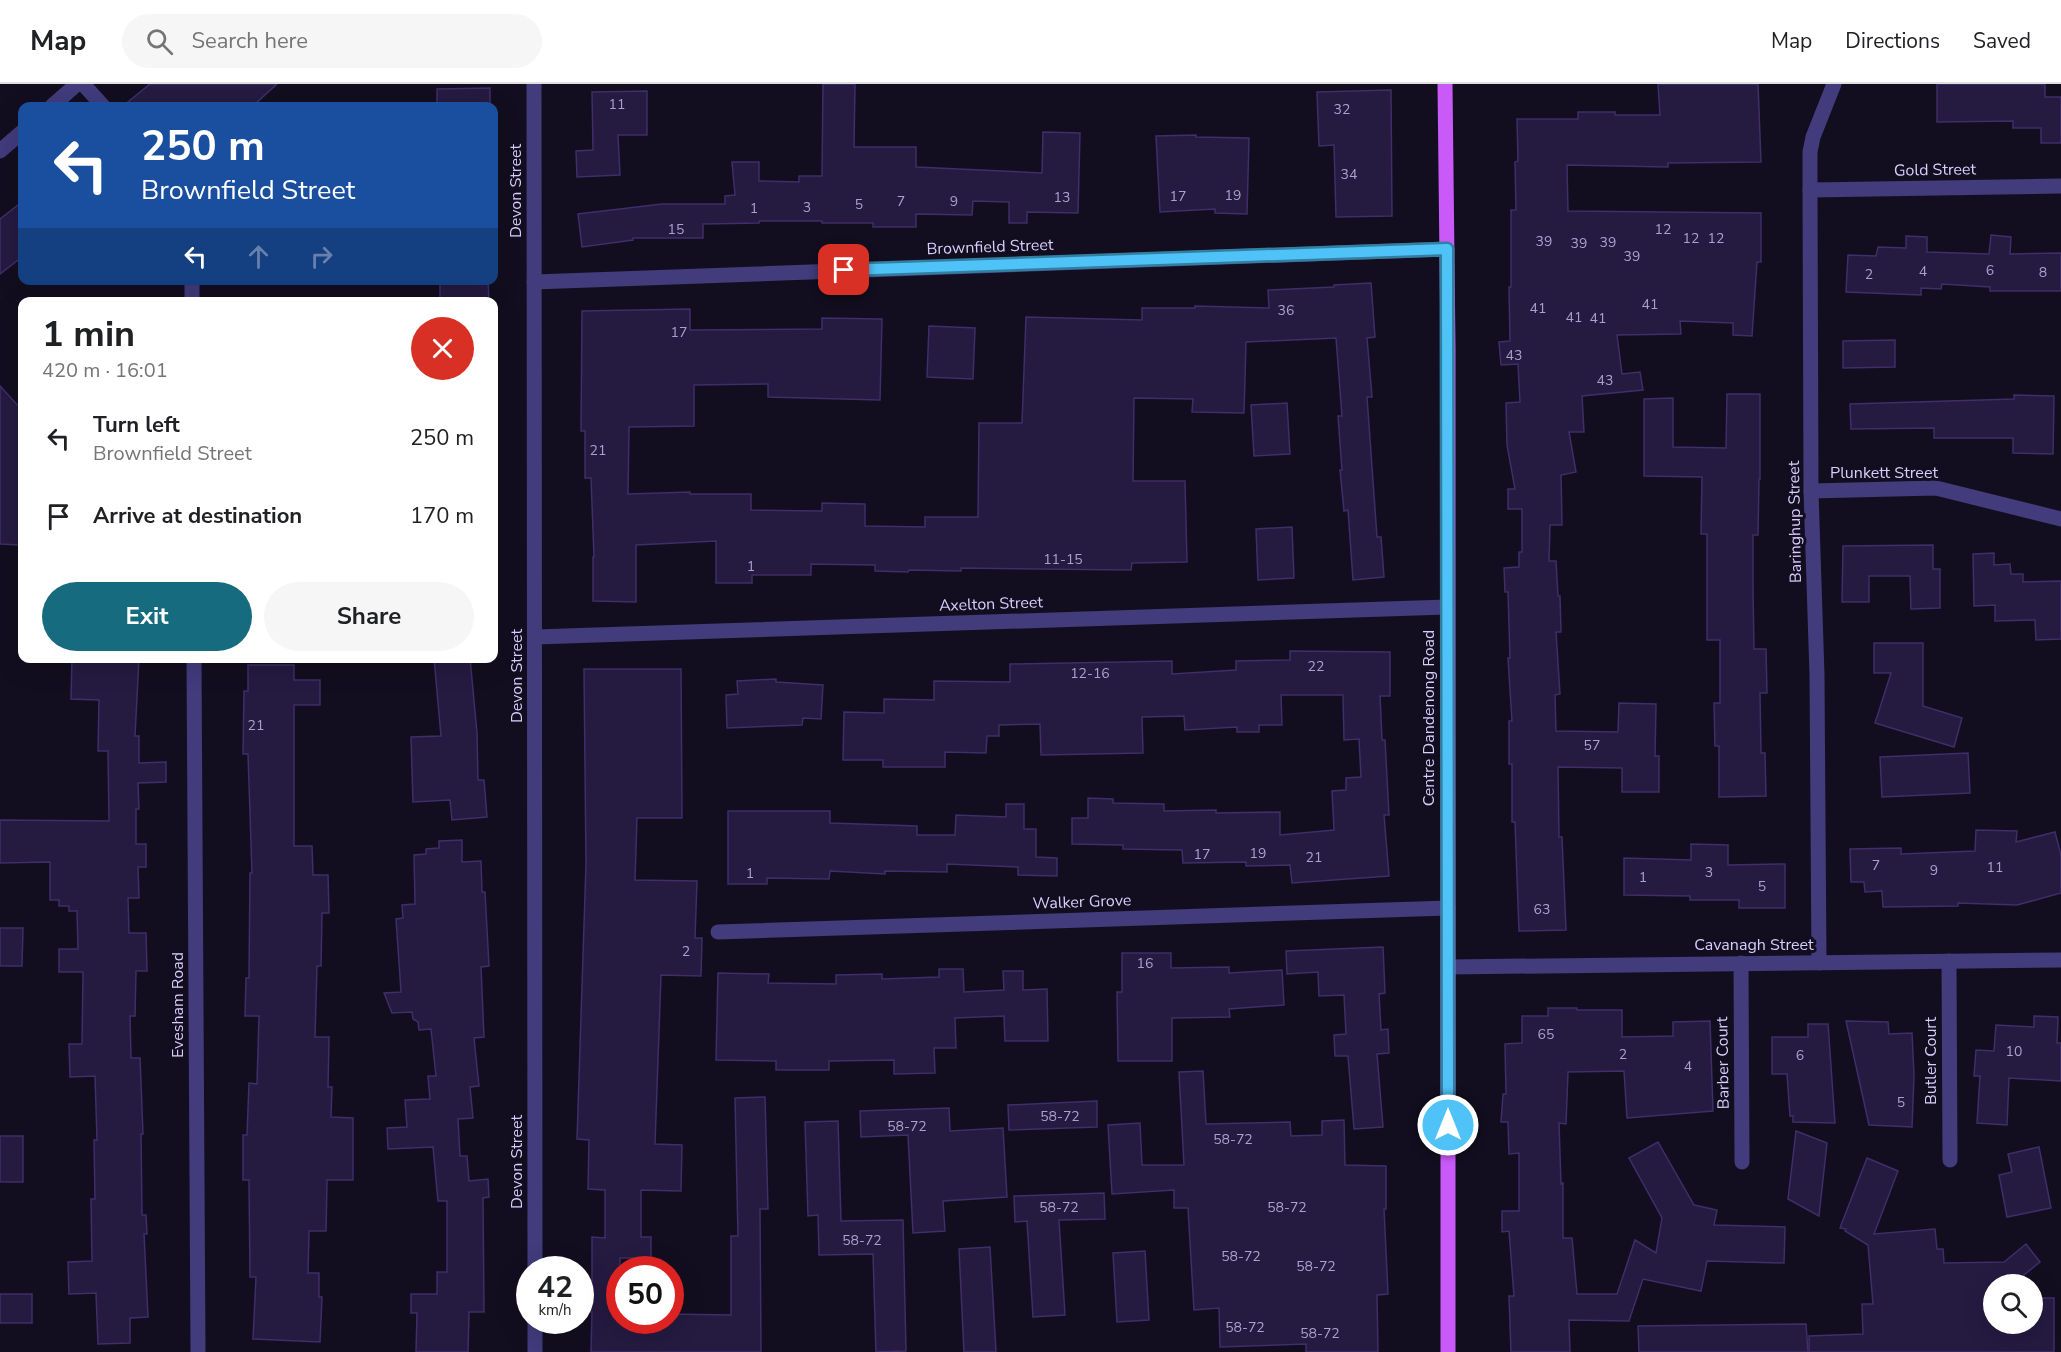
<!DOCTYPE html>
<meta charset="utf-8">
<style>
:root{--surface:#fff;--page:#f6f6f6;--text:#202124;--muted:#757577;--line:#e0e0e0;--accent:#166b7e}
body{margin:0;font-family:"Nunito Sans",sans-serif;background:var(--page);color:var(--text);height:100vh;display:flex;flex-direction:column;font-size:22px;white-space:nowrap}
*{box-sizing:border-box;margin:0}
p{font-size:20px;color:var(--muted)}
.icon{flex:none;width:33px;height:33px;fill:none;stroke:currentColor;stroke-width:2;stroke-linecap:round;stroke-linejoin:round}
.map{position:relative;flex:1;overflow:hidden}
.sheet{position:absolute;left:18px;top:213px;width:480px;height:366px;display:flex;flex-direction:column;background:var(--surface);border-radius:12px;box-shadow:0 6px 24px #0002}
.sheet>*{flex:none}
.guide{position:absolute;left:18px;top:18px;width:480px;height:183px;border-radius:12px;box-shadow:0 6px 24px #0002;background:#1a4fa0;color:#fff;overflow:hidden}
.tools{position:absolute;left:1983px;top:1190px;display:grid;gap:12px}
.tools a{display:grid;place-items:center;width:60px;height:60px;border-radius:50%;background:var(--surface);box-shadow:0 6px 24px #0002;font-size:30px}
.speed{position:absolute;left:516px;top:1172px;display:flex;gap:12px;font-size:30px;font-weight:700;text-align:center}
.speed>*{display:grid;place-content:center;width:78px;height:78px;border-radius:50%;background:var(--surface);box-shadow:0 6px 24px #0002;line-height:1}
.speed small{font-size:15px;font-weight:400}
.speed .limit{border:9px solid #d22;background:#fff;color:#111}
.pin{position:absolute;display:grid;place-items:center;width:51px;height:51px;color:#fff;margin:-26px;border-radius:12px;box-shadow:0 3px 9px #0006}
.me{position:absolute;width:66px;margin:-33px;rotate:0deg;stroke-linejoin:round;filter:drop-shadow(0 0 4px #0008)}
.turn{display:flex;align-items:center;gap:21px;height:126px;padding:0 24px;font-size:27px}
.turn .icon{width:78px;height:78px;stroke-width:2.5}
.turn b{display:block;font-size:42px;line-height:51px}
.lanes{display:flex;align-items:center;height:57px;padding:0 24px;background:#0003;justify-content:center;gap:30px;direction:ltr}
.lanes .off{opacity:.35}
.round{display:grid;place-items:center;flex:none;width:63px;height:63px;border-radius:32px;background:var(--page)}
.headline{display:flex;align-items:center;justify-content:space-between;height:102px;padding:0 24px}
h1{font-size:36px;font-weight:700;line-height:45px}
.cta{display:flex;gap:12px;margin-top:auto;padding:12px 24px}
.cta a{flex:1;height:69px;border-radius:36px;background:var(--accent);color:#fff;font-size:24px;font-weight:700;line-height:69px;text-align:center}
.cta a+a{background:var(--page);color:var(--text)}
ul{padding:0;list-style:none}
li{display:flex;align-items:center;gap:18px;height:78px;padding:0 24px}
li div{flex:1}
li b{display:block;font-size:22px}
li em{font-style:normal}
header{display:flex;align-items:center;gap:36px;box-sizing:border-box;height:84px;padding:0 30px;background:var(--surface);border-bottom:2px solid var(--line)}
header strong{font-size:28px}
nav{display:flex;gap:33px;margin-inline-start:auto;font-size:21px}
.search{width:420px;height:54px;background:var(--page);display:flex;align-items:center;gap:15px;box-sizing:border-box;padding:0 21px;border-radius:33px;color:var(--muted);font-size:22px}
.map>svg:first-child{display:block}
</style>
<header>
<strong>Map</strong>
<div class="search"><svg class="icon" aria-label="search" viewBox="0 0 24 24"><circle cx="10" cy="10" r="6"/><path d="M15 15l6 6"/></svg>Search here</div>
<nav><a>Map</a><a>Directions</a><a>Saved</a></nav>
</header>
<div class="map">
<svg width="2061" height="1268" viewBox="0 0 2061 1268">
<rect width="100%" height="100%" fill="#120e1f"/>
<g fill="#251a40" stroke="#3e2e6a" stroke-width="1.5">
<polygon points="150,0 277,0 253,22 123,22"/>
<polygon points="823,0 855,0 854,63 916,63 916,83 1042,89 1043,48 1080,49 1078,129 1027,128 1027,139 1009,139 1009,118 973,117 972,131 916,130 916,143 873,143 873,139 822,139 822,137 759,137 759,139 703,140 703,154 633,154 633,156 582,163 578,130 662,120 725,120 725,112 735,111 732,78 759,78 759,97 799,98 799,92 822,92"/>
<polygon points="1658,0 1758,0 1761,78 1668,79 1668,83 1567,81 1568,127 1761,129 1761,178 1757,178 1752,252 1733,251 1733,239 1680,237 1681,250 1617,251 1622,290 1640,288 1643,306 1582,312 1584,348 1569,348 1576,388 1561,391 1562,441 1550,441 1549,477 1556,477 1558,512 1560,512 1561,548 1556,548 1560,610 1555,611 1556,647 1618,648 1619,619 1656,620 1655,672 1659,672 1659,708 1622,708 1622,684 1558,683 1559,753 1562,753 1566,846 1519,847 1515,738 1512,738 1512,680 1509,680 1509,637 1512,637 1508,574 1510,574 1508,508 1505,508 1504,484 1519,483 1519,468 1522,468 1522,425 1508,425 1508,405 1515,405 1507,361 1506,319 1520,318 1518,280 1501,281 1499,258 1510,257 1509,203 1511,203 1511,126 1516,126 1515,78 1518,77 1517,35 1578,35 1578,28 1615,28 1615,31 1660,31"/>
<polygon points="1937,0 2045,0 2045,13 2061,13 2061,59 2041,59 2041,44 2013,44 2013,37 1937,38"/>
<polygon points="490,4 490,22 437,22 437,5"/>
<polygon points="1391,6 1392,132 1336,133 1334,61 1319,62 1317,8"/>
<polygon points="647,7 647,51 618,51 620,91 577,93 576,67 593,66 592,8"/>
<polygon points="1196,51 1196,53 1249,54 1247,130 1215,129 1215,125 1160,128 1156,52"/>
<polygon points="22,118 22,173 0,190 0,135"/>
<polygon points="1991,151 2011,153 2010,170 2061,169 2061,207 1990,207 1990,203 1942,200 1941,205 1921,204 1921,211 1846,208 1848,171 1876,172 1878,163 1906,164 1906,152 1927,153 1927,168 1989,170"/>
<polygon points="440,196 488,196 489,218 440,218"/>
<polygon points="1371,199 1375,253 1367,254 1372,313 1367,313 1377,453 1381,453 1384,493 1353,496 1348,426 1344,427 1340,386 1342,386 1338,332 1342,332 1336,254 1246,258 1244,329 1192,328 1193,315 1134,314 1133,397 1185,397 1187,478 1132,479 1131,486 961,484 961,487 909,486 908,488 875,487 875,481 811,480 811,491 752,491 752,499 716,499 716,457 636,461 636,518 593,517 593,473 594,473 591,394 585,394 585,347 581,347 582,227 690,225 690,246 822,245 822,234 882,235 880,316 768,313 768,300 694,301 694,342 629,343 628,410 690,408 690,410 751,410 751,426 822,427 822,419 865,420 865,442 925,443 925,433 978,433 979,339 1022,339 1026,233 1142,236 1142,224 1195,224 1195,222 1269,224 1268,206 1334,203 1334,201"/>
<polygon points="929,242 975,244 973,295 927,293"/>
<polygon points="1895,256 1895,283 1843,284 1843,257"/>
<polygon points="0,302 22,326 22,412 21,412 20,461 0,460"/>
<polygon points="1727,310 1760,310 1760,395 1759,395 1758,451 1753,451 1753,506 1754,565 1766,565 1767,609 1760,609 1761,669 1765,669 1766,712 1719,713 1719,662 1715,662 1714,619 1720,619 1720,556 1707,556 1707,450 1701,450 1702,393 1644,392 1644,315 1673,314 1673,363 1726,364"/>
<polygon points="2014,311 2054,312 2053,370 2013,369 2013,354 1934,354 1934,344 1851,345 1850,320 2014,315"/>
<polygon points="1287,319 1290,370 1254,372 1251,321"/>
<polygon points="1292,443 1294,494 1258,496 1256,445"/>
<polygon points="1933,461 1933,485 1940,485 1940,524 1911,525 1910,492 1869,492 1869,518 1842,518 1843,462"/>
<polygon points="1994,469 1994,481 2010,480 2011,490 2023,490 2023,498 2061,497 2061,555 2036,556 2035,536 1995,537 1995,521 1974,522 1973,470"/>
<polygon points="1874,559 1923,559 1923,622 1962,634 1954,663 1875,639 1891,589 1874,589"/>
<polygon points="1290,567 1390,568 1390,612 1380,612 1382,656 1385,656 1389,731 1384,731 1389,792 1292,799 1290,781 1246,782 1246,778 1183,779 1182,766 1123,765 1123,761 1072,760 1072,734 1088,734 1088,714 1113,715 1113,719 1164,720 1164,727 1216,726 1216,729 1280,728 1280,751 1334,746 1332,707 1346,706 1346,694 1361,693 1359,655 1344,656 1343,611 1281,611 1282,641 1259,641 1259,648 1237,648 1237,643 1185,646 1184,632 1142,633 1143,669 1041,671 1040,640 999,641 999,652 987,652 986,669 945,668 945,683 883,683 883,676 843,676 844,628 884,629 884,615 934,616 934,597 1010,598 1010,580 1172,577 1172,590 1236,586 1236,577 1290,576"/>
<polygon points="72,574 139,574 135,652 139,652 139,679 166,678 166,698 138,699 139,725 136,725 136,760 146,760 146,783 138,783 139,814 128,814 129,849 146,849 147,887 136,887 135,932 130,932 131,974 140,974 143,1050 141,1050 142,1131 146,1131 147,1150 144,1150 148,1233 130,1234 130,1259 98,1260 96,1209 69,1210 68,1178 92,1177 91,1115 95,1115 94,1056 97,1056 95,992 70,993 69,960 82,960 83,888 59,888 59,865 78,865 77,827 69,827 69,822 59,822 59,816 50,816 50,778 0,779 0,736 109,737 108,667 98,667 99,616 71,615"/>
<polygon points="434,574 470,574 477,649 478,696 484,696 487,733 452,736 450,716 413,718 411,653 441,652"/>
<polygon points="248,581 294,581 294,596 320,596 320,621 294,621 294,762 312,762 313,791 328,791 329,829 322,829 321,882 317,882 315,953 329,953 328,1003 332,1003 331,1033 353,1034 353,1096 327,1096 326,1147 309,1147 308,1189 319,1189 319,1213 322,1213 320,1258 253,1255 256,1193 250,1193 249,1096 243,1096 243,1051 247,1051 249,999 257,1000 259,932 245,932 246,894 249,894 250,789 252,789 248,670 243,670 244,607 248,607"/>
<polygon points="584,585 681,585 682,734 637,734 635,796 697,797 695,854 702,854 701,892 661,891 655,1060 682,1061 681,1107 641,1106 641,1153 651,1153 651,1174 620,1174 620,1239 668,1240 668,1236 670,1236 670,1230 731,1231 731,1152 738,1152 735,1014 765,1013 768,1125 760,1125 761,1268 591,1268 592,1228 583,1228 584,1208 592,1208 592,1153 605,1154 605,1106 588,1105 589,1056 577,1055 586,780"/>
<polygon points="776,595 776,598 823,601 821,635 803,634 802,641 727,644 726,611 738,610 737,597"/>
<polygon points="1968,669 1970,709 1882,713 1880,673"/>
<polygon points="1006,720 1024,720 1024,745 1036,745 1036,773 1057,774 1057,792 1018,791 1018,783 947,780 947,788 885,787 885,790 830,787 829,795 767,794 767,800 728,800 728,727 830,727 830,739 917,742 917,751 955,751 956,731 1006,733"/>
<polygon points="1976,746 2017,747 2016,758 2055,748 2061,771 2061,809 2017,821 1958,819 1958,822 1883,823 1882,807 1865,808 1864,798 1851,798 1850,765 1901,764 1901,770 1975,767"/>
<polygon points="462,756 462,778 481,777 482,808 485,808 489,882 481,883 484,953 474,954 479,1002 470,1003 473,1034 458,1035 460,1072 467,1072 469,1097 488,1095 489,1113 483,1114 484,1228 469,1228 468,1268 416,1268 417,1229 411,1229 411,1210 437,1210 437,1188 447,1188 447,1117 438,1117 433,1063 388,1065 387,1044 407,1043 405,1016 430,1015 428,992 436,992 431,945 419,946 418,938 413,935 412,928 392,929 384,909 401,908 396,835 403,834 402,821 415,820 414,771 426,770 426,765 439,764 439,757"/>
<polygon points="1691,760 1728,761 1728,781 1785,780 1785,824 1739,824 1739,816 1690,816 1690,812 1624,811 1624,774 1691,776"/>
<polygon points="0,844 23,844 22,882 0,882"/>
<polygon points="1383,863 1385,909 1379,910 1381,946 1388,945 1389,969 1377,970 1383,1043 1354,1045 1348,972 1335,972 1334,951 1346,950 1344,911 1319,912 1318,888 1287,890 1286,867"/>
<polygon points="1122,869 1171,869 1171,884 1229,883 1229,889 1282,886 1284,921 1229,925 1230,933 1172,934 1172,977 1118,977 1117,908 1122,908"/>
<polygon points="939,885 963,885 964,908 1004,906 1003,887 1023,887 1023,906 1047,905 1048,957 1005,957 1004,932 955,934 956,964 934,964 935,989 894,990 894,976 829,977 829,986 776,986 776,977 716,976 718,889 769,890 768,899 836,900 836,891 882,890 882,895 939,893"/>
<polygon points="1548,924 1577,924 1577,926 1622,926 1622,953 1673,952 1673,938 1710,937 1713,1027 1627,1034 1624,987 1568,988 1566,1040 1559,1039 1561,1100 1563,1099 1563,1154 1572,1154 1577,1210 1617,1210 1635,1156 1656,1169 1662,1134 1629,1074 1658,1058 1694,1121 1717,1126 1714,1141 1785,1143 1784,1179 1707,1177 1701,1207 1643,1195 1629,1237 1569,1236 1570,1268 1511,1268 1509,1212 1514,1212 1509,1147 1502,1148 1502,1127 1519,1127 1519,1069 1509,1070 1508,1038 1501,1038 1503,1010 1506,1010 1505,960 1522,959 1522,932 1548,932"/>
<polygon points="2034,932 2058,933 2057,959 2061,959 2061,997 2009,994 2007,1041 1977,1039 1980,992 1974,992 1976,966 1994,967 1996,941 2034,943"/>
<polygon points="1846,937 1888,938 1889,950 1912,949 1914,991 1912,1043 1869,1041"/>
<polygon points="1808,940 1828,940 1835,1039 1793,1038 1793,1032 1790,1032 1787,990 1772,990 1772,953 1808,953"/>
<polygon points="1203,987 1206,1040 1290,1038 1291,1052 1322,1051 1322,1037 1344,1036 1345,1081 1386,1082 1386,1125 1384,1125 1388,1210 1377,1211 1378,1268 1306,1268 1306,1260 1220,1263 1219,1224 1194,1226 1188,1124 1174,1124 1174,1106 1112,1110 1108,1041 1140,1039 1142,1081 1184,1081 1179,988"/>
<polygon points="1097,1017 1097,1043 1009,1046 1008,1021"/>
<polygon points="949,1024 950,1047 1003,1044 1007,1113 943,1117 945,1147 913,1149 908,1051 861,1053 860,1027"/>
<polygon points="838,1037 841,1137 903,1136 906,1267 876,1268 873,1170 819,1171 818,1131 808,1132 805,1038"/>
<polygon points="1796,1047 1827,1059 1819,1132 1788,1115"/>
<rect x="0" y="1052" width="23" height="46"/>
<polygon points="2039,1063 2051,1124 2007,1133 1999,1091 2012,1088 2008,1070"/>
<polygon points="1867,1074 1898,1087 1874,1150 1935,1145 1937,1165 1943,1165 1944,1179 2004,1178 2026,1160 2040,1178 2013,1200 1994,1200 1994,1239 2032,1239 2032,1214 2054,1214 2054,1268 1809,1268 1809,1252 1863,1250 1862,1220 1873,1220 1868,1161 1845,1147 1846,1145 1840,1144"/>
<polygon points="1104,1109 1105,1135 1059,1136 1065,1231 1033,1233 1027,1137 1015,1138 1014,1112"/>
<polygon points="990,1163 996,1268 964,1268 959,1165"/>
<polygon points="1145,1167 1149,1236 1117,1238 1113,1169"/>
<rect x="0" y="1210" width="32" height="29"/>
<polygon points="1806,1240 1808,1268 1639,1268 1638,1242"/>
</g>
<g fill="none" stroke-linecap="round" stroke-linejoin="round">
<g stroke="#423b7c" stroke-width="15">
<polyline points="83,0 103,22"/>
<polyline points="534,0 535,1185"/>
<polyline points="52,22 77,0"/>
<polyline points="0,67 22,48"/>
<polyline points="1810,106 2061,102"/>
<polyline points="192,196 192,218"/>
<polyline points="534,198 1447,165"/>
<polyline points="1811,407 1936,404 2061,435"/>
<polyline points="535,553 1447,523"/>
<polyline points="194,574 198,1268"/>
<polyline points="718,848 1448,824"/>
<polyline points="1949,877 1950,1076"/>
<polyline points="1741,879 1742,1078"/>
<polyline points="1819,879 1817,591 1811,407 1810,106 1810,68 1813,53 1834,0"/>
<polyline points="1448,883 2061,876"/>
<polyline points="535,1268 535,1236"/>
</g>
<polyline stroke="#c95af8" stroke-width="15" points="1445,0 1448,264 1448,1268"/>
</g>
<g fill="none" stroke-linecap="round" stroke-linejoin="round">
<defs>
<polyline id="route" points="844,186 1447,165 1448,1041"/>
</defs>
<use href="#route" stroke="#337fa1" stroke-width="15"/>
<use href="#route" stroke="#4fc3f7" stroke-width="10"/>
</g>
<g text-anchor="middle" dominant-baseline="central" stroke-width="6" stroke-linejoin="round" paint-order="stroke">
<g font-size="14" fill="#aaa1ce">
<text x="617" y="20">11</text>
<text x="1342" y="25">32</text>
<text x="1349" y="90">34</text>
<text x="1233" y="111">19</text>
<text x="1178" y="112">17</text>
<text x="1062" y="113">13</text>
<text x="901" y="117">7</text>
<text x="954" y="117">9</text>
<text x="859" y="120">5</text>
<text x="807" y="123">3</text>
<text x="754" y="124">1</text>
<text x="676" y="145">15</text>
<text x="1663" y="145">12</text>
<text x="1691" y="154">12</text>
<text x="1716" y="154">12</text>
<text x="1544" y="157">39</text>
<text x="1608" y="158">39</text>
<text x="1579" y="159">39</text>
<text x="1632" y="172">39</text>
<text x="1990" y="186">6</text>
<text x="1923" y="187">4</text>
<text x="2043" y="188">8</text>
<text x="1869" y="190">2</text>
<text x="1650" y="220">41</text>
<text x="1538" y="224">41</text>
<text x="1286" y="226">36</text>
<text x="1574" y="233">41</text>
<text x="1598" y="234">41</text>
<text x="679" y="248">17</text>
<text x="1514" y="271">43</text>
<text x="1605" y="296">43</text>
<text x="598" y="366">21</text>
<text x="1063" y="475">11-15</text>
<text x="751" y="482">1</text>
<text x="1316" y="582">22</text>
<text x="1090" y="589">12-16</text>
<text x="256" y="641">21</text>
<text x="1592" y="661">57</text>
<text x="1258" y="769">19</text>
<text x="1202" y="770">17</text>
<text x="1314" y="773">21</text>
<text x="1876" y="781">7</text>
<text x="1995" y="783">11</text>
<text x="1934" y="786">9</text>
<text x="1709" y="788">3</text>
<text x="750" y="789">1</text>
<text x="1643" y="793">1</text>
<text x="1762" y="802">5</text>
<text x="1542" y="825">63</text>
<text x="686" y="867">2</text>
<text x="1145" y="879">16</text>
<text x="1546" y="950">65</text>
<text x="2014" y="967">10</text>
<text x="1623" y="970">2</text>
<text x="1800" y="971">6</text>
<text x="1688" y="982">4</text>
<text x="1901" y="1018">5</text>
<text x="1060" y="1032">58-72</text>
<text x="907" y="1042">58-72</text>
<text x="1233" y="1055">58-72</text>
<text x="1059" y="1123">58-72</text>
<text x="1287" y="1123">58-72</text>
<text x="862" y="1156">58-72</text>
<text x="1241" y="1172">58-72</text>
<text x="1316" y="1182">58-72</text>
<text x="1245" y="1243">58-72</text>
<text x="1320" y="1249">58-72</text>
</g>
<g font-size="16" fill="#d7cefd" stroke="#120e1f">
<text transform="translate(1935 86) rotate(-1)">Gold Street</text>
<text transform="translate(516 107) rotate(-90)">Devon Street</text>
<text transform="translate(990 163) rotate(-2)">Brownfield Street</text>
<text x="1884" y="389">Plunkett Street</text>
<text transform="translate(1795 438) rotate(-91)">Baringhup Street</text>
<text transform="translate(991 520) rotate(-2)">Axelton Street</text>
<text transform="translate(517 592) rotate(-90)">Devon Street</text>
<text transform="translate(1429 634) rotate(-90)">Centre Dandenong Road</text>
<text transform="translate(1082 818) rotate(-2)">Walker Grove</text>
<text x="1754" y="861">Cavanagh Street</text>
<text transform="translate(178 921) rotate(-90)">Evesham Road</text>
<text transform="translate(1931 977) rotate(-90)">Butler Court</text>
<text transform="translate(1723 979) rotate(-91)">Barber Court</text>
<text transform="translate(517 1078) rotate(-90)">Devon Street</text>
</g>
</g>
</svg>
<div class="tools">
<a><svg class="icon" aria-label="search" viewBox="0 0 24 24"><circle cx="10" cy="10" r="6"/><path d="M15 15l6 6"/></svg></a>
</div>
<div class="speed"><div>42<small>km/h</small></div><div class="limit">50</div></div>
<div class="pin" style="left:844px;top:186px;background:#d93025"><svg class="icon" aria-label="arrive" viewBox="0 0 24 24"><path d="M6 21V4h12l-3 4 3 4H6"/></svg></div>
<svg class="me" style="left:1448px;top:1041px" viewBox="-20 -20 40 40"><circle r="17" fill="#4fc3f7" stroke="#fff" stroke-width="3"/><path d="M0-11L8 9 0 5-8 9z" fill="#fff"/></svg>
<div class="guide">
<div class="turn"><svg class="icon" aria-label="left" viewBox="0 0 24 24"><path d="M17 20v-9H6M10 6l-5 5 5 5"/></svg><div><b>250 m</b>Brownfield Street</div></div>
<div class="lanes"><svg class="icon" aria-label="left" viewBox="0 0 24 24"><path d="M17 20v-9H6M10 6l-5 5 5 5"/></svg><svg class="icon off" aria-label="ahead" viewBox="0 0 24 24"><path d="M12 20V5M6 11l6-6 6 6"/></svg><svg class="icon off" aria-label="right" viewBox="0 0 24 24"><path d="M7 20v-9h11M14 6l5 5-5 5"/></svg></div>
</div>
<section class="sheet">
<div class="headline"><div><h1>1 min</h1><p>420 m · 16:01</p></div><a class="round" style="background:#d93025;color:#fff"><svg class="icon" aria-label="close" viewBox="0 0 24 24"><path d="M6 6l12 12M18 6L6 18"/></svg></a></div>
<ul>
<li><svg class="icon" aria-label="left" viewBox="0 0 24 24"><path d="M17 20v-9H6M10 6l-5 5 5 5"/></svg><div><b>Turn left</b><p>Brownfield Street</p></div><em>250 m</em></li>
<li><svg class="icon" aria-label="arrive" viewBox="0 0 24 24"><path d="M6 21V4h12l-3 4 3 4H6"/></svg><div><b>Arrive at destination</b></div><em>170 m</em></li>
</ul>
<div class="cta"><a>Exit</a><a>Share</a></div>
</section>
</div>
